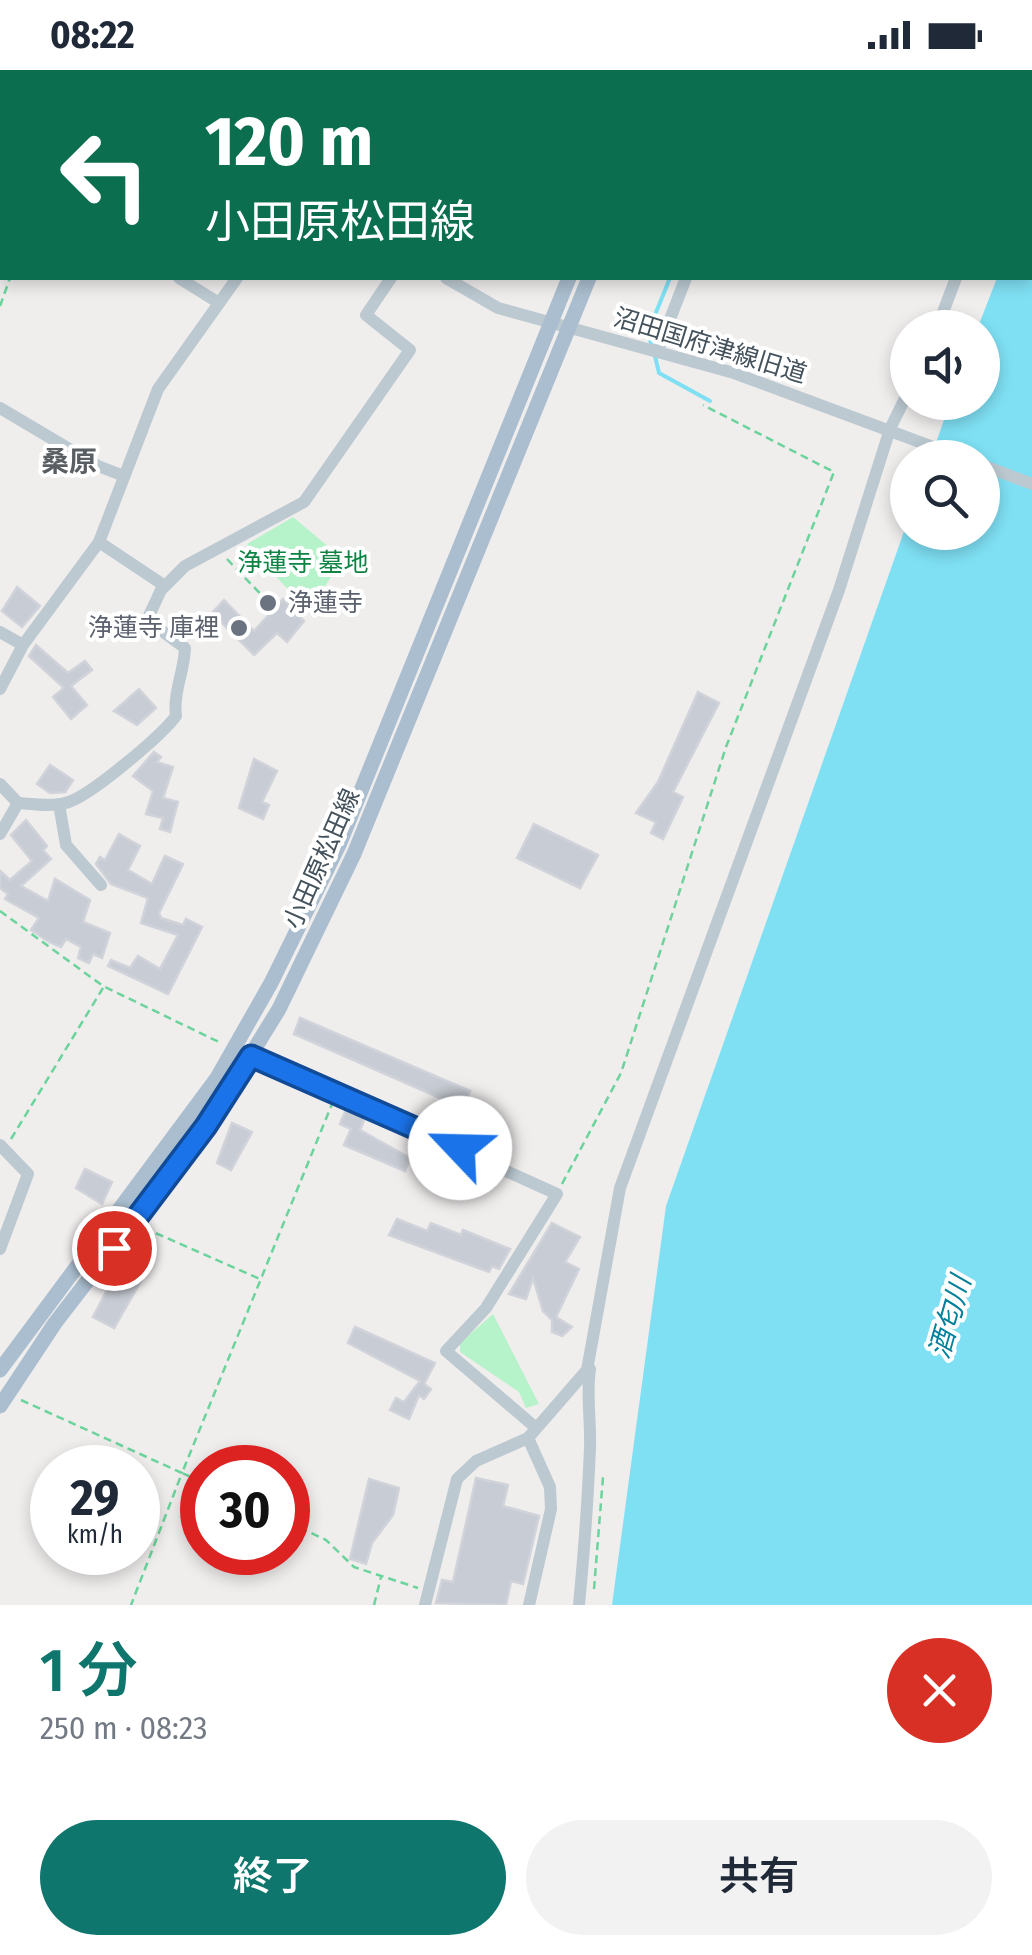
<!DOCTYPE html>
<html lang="ja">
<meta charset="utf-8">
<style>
:root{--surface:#fff;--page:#f2f2f3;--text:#1f2937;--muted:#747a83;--accent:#0f766e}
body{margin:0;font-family:"Fira Sans Condensed","Noto Sans JP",sans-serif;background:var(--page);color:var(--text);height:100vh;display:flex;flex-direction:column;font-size:38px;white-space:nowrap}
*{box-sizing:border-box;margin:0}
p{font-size:32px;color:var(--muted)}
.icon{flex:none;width:55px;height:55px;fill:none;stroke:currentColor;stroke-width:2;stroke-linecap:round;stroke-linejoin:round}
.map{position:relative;height:1535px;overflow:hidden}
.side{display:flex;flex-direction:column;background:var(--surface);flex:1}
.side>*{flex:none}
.hud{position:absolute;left:0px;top:0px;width:1032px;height:210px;box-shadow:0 5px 15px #0003;background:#0b6e4f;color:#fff;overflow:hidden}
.tools{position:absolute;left:890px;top:240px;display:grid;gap:20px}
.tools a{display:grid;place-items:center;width:110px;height:110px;border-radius:50%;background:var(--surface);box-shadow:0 5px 15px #0003;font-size:50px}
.speed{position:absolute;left:30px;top:1375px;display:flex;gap:20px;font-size:50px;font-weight:700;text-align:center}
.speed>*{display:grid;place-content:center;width:130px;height:130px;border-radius:50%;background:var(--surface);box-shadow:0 5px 15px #0003;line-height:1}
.speed small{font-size:25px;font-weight:400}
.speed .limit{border:15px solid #d22;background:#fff;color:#111}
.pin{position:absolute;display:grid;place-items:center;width:85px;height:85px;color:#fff;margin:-42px;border:5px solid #fff;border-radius:50%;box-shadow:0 2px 10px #0007}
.me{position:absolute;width:110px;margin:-55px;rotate:294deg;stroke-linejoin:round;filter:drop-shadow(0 0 8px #0008)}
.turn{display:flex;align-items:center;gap:35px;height:210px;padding:0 40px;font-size:45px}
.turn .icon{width:130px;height:130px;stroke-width:2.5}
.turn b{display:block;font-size:70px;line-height:85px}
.round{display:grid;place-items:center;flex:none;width:105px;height:105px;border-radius:52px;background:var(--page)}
.headline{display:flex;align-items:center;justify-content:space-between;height:170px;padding:0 40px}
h1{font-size:60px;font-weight:600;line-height:75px;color:var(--accent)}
.primary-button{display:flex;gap:20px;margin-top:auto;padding:20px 40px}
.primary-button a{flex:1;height:115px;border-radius:60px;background:var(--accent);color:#fff;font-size:40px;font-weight:600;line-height:115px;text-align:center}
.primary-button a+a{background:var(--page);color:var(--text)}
.status{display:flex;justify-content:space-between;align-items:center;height:70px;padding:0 50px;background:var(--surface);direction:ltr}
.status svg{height:28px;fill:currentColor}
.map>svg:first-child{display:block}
</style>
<div class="status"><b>08:22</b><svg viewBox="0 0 49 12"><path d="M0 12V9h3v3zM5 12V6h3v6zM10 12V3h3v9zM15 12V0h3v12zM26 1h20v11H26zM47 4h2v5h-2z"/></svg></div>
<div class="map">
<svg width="1032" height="1535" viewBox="0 0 1032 1535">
<rect width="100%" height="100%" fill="#f0eded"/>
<g fill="#b6f3cb">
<polygon points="293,447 343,489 308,542 247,474"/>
<polygon points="493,1244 539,1334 526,1338 519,1322 460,1282 460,1273"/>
</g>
<polygon fill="#7fe0f4" points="1032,115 1032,1535 612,1535 666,1136 907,453 908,462 982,462 982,388 931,387 950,333 982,332 982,258 978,257 997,208 1030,208"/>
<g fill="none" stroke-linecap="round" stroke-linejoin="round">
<g stroke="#7fe0f4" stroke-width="4">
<polyline points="362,2 364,0"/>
<polyline points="594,2 595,0"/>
<polyline points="678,2 679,0"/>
<polyline points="751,2 752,0"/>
<polyline points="652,277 648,262 670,208"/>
<polyline points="655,286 659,303 710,331"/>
</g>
</g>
<g fill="#c8ccd4" stroke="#d0d3da" stroke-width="2.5">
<polygon points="17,517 40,536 22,557 2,541"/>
<polygon points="283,529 304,551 287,572 277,563 254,585 212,543 224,530 254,561"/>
<polygon points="36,575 68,603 85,591 92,600 71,616 87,635 71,649 53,627 64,618 29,586"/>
<polygon points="139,619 156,638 137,655 114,641"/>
<polygon points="698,622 719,633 673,722 683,727 663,769 651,763 656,752 636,743 658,712"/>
<polygon points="154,682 161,687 157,692 173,697 163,728 178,732 170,762 160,759 163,748 146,744 153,721 133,706"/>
<polygon points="254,689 277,701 262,732 269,735 263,749 239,738"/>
<polygon points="50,695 73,710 65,722 50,723 37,714"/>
<polygon points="26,750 47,776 43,780 51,789 21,816 48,831 55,809 90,830 83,852 110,863 102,888 93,884 89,893 78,888 81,877 66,869 61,877 49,872 31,860 39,848 5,829 8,824 0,818 0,801 10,810 32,791 11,765"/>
<polygon points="534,754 598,785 580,818 517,788"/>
<polygon points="119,764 140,776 128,800 152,814 165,786 183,794 159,843 161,848 183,855 186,849 202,857 168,924 108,896 111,890 130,898 138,886 160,899 178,865 141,853 148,828 111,814 96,794 100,787 105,790"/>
<polygon points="300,948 470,1021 463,1038 294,964"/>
<polygon points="346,1040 365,1048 360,1060 410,1088 405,1101 344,1075 351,1059 340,1054"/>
<polygon points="232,1053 252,1062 231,1100 217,1093"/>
<polygon points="85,1099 112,1112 102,1134 76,1118"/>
<polygon points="397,1149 427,1161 431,1153 461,1165 463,1160 510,1179 499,1199 492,1196 489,1202 389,1165"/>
<polygon points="552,1153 580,1167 565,1192 579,1199 556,1247 572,1257 562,1266 552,1262 552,1250 543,1241 533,1208 526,1229 509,1224"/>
<polygon points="128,1197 137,1201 135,1207 141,1211 114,1258 93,1247 114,1207 122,1211"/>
<polygon points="355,1257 435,1293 424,1314 431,1319 424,1329 419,1325 409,1349 390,1340 396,1328 404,1332 420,1311 348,1273"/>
<polygon points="476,1408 508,1415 503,1436 539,1446 523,1514 511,1511 506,1535 436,1533 442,1510 453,1512"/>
<polygon points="369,1409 399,1418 393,1445 372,1473 366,1494 350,1489"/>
</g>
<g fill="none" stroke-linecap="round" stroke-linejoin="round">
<g stroke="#6bd49c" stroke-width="2.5" stroke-dasharray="8 5" stroke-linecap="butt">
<polyline points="111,2 113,0"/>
<polyline points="0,236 10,208"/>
<polyline points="227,489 274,538"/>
<polyline points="0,841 103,916 221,973"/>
<polyline points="11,1069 103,918"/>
<polyline points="562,1114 621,1003 726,677 834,402 703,335"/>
<polyline points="144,1158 260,1209"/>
<polyline points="21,1330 182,1403 131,1535"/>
<polyline points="202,1412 182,1403 332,1034"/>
<polyline points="288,1452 326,1470 354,1497 418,1518"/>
<polyline points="594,1519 603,1407"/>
<polyline points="374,1535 381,1507"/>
</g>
<g stroke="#bcc9d1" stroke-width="12">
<polyline points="65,0 72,2"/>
<polyline points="524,0 528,2"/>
<polyline points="328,2 328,0"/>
<polyline points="759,2 760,0"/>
<polyline points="846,2 847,0"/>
<polyline points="858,2 859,0"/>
<polyline points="946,2 947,0"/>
<polyline points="1030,12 1032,7"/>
<polyline points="0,87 2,89"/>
<polyline points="179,208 219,233"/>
<polyline points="446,208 498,238 734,303 963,388"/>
<polyline points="937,258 956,208"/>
<polyline points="658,280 686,208"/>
<polyline points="0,338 98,396 124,406"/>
<polyline points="982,395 1032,414"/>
<polyline points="99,472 165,516"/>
<polyline points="0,562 23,575 0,619"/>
<polyline points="23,575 99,472 158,319 237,208"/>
<path d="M0 714 18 733C33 734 51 737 65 733 87 729 161 666 176 646 173 622 184 603 185 578L147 550 161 520 185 496 304 432 410 280 366 245 391 208"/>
<polyline points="59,734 66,775 101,815"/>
<polyline points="0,764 18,733"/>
<polyline points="251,986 557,1124 486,1238 446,1281 535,1357"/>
<polyline points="0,1075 28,1104 0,1179"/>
<polyline points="528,1368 550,1417 551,1439 529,1535"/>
<polyline points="425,1535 457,1409 476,1391 528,1368 587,1300 620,1118 839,520 890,359 908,322"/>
<path d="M579 1535C584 1482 588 1430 590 1377 591 1350 586 1326 590 1299"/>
</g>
<g stroke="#aabecf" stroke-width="15">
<polyline points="632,2 633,0"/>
<polyline points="649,2 650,0"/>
<polyline points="0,1300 217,1008 271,913 339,775 569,208"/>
<polyline points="0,1336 55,1253 207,1056 279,939 354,784 589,208"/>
</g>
</g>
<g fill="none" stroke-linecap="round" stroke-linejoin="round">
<defs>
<polyline id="route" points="114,1178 206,1056 251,986 460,1078"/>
</defs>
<use href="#route" stroke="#114b97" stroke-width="25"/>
<use href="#route" stroke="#1a73e8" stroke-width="18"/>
</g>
<g fill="#6b7280" stroke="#fff" stroke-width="4">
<circle cx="268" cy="533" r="10"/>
<circle cx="239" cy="558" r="10"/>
</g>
<g text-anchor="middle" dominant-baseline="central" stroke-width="8" stroke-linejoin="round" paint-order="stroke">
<g font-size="25" fill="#44525c" stroke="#fff">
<text transform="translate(710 276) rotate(17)">沼田国府津線旧道</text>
<text transform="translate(322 789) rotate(-66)">小田原松田線</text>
</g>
<g font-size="25" fill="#0e8444" stroke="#fff">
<text x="303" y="493">浄蓮寺 墓地</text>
</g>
<g font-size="25" fill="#5b616d" stroke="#fff" text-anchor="start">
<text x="288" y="533">浄蓮寺</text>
<text x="219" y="558" text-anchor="end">浄蓮寺 庫裡</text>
</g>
<g font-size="28" font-weight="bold" fill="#595e63" stroke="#fff">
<text x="69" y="391">桑原</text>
</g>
<g font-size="28" font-style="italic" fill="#03809b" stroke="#fff">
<text transform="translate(950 1247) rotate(-74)">酒匂川</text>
</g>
</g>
</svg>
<div class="tools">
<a><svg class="icon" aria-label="sound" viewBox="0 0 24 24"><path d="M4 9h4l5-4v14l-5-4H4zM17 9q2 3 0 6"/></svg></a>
<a><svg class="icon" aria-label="search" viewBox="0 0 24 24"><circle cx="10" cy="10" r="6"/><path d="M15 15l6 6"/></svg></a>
</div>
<div class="speed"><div>29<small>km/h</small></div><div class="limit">30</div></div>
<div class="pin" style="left:114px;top:1178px;background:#d93025"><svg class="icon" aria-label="arrive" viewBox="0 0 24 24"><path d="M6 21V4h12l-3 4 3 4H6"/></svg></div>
<svg class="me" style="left:460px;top:1078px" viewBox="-20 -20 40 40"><circle r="19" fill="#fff"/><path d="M0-13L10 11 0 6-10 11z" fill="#1a73e8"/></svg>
<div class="hud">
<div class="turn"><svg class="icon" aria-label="left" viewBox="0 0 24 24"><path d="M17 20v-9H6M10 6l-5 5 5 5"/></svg><div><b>120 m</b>小田原松田線</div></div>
</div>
</div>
<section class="side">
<div class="headline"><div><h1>1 分</h1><p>250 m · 08:23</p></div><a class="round" style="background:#d93025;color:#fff"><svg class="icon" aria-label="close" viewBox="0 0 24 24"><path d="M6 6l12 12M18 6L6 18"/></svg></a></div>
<div class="primary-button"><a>終了</a><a>共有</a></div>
</section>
